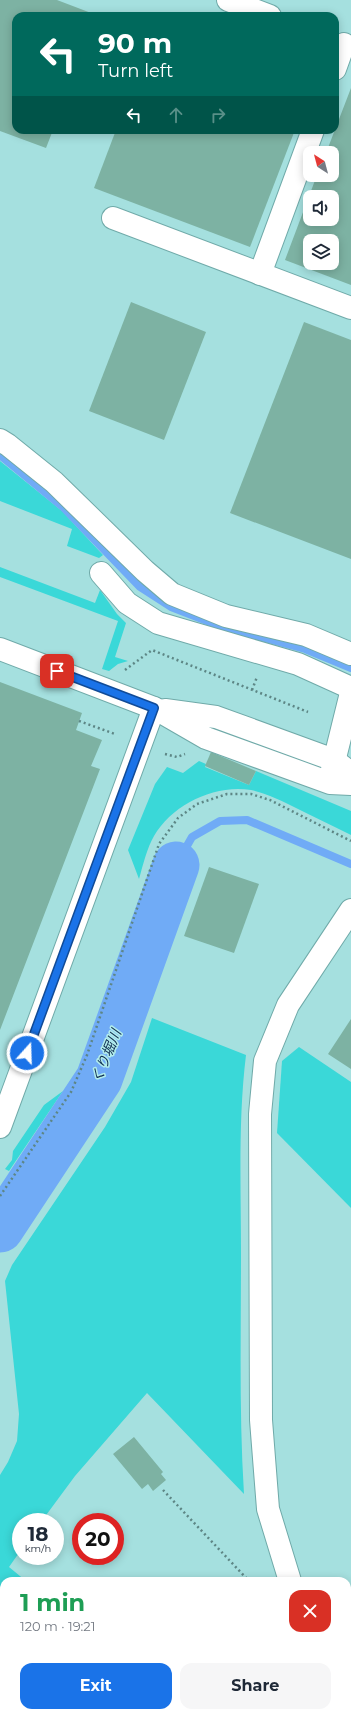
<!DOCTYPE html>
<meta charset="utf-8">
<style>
:root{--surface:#fff;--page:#f6f6f7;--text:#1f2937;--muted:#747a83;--accent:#1a73e8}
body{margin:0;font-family:Montserrat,"Noto Sans JP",sans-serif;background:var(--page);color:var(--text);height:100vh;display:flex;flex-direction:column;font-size:15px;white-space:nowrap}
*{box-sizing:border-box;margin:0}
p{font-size:13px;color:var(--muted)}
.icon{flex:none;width:22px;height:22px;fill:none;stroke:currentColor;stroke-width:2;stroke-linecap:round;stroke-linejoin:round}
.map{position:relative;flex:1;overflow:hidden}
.side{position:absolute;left:0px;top:1577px;width:351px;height:140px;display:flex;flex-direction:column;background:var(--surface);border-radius:12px 12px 0 0;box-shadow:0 2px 10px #0003}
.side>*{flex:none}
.guide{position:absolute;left:12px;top:12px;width:327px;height:122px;border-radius:12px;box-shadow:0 2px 10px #0003;background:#00695c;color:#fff;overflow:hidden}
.needle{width:26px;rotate:324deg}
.buttons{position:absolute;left:303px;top:146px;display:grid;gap:8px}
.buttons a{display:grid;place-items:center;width:36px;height:36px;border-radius:8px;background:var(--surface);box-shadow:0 2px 10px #0003;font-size:20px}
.speed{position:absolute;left:12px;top:1513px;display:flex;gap:8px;font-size:20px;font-weight:700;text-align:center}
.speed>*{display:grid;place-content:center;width:52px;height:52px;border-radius:50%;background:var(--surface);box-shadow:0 2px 10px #0003;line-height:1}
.speed small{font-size:10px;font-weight:400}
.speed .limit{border:6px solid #d22;background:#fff;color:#111}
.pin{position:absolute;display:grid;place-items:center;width:34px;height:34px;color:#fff;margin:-17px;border-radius:8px;box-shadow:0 2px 6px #0006}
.me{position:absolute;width:44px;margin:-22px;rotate:20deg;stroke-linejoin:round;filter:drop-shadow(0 0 3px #0008)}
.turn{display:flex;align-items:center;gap:14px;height:84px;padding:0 20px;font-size:18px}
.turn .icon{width:52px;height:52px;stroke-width:2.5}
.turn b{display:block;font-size:28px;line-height:34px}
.lanes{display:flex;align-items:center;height:38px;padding:0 20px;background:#0003;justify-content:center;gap:20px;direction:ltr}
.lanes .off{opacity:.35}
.round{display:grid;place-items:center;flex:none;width:42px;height:42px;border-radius:12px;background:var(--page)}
.summary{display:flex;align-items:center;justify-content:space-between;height:68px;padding:0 20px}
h1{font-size:24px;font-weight:700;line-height:30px;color:#1e9e55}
.cta{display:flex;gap:8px;margin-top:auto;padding:8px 20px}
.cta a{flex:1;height:46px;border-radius:12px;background:var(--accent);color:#fff;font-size:16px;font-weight:700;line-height:46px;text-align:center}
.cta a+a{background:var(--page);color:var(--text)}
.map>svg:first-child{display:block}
</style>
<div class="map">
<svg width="351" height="1717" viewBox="0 0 351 1717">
<rect width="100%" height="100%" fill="#a5e0df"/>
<g fill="#3ad8d8">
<polygon points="0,461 62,511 103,555 99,558 67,546 72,529 0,501"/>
<polygon points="0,567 95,603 100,590 117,614 126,623 115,657 128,661 118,664 109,671 102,669 118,621 0,577"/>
<path d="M199 761 206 764 205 767 249 785 256 771 351 811V835C333 826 314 817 296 808 282 801 266 793 251 790 214 784 172 805 154 836 147 848 143 865 139 879L128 850 155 784 167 767 183 773Z"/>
<path d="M152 1018 246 1055C238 1120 241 1188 241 1254 241 1334 239 1414 244 1494L147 1393 75 1476 41 1522H21V1550L9 1567 26 1581H4V1685L0 1681V1475L8 1462 17 1441 19 1414 5 1281 12 1265 105 1127 131 1082Z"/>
<polygon points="299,1047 351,1082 351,1208 277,1133 282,1061"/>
<polygon points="63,1091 9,1171 5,1169 12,1160 13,1151 44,1105"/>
</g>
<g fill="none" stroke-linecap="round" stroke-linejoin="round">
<g stroke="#70abf6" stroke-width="8">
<polyline points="0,455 63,507 140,587 171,607 220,626 305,649 351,668"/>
<polyline points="176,865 192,837 220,821 247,820 351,864"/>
</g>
<polyline stroke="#70abf6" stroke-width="47" points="0,1229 99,1079 176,865"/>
</g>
<g fill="#7db2a3" fill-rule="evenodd">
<polygon points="0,0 57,0 99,16 16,16 16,130 53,130 46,148 0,131"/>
<path d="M351 88V285L285 260 317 175H332V153H326ZM310 197H332V219H310ZM310 241H332V263H310Z"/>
<polygon points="116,130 295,130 250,247 94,188"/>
<polygon points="131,302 206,332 164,440 89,411"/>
<polygon points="304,322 351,340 351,559 230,513"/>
<polygon points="0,682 82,713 76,730 102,740 91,766 100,769 0,1030"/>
<polygon points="211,752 256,771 249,785 205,766"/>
<polygon points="209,867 259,884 234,953 184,936"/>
<polygon points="351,1019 351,1069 328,1054"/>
<polygon points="134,1437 163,1472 161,1474 166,1480 153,1491 148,1484 142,1489 113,1454"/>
<polygon points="5,1713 9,1713 14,1717 1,1717"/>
<polygon points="265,1713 324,1713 317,1717 268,1717"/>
</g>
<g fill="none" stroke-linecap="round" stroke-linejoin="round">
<defs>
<g id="minor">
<polyline points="228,0 270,16"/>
<polyline points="335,69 344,44"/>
<polyline points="113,218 351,308"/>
<polyline points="260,274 313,130"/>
<polyline points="0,440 8,445 54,482 145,571 172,594 226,616 306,635 351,654"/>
<polyline points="101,573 127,603 158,623 298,664 351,688"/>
<polyline points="0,649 154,708 206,738 330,783 351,784"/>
<polyline points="165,710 216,717 334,760 351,773"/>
<polyline points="331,774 351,693"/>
<polyline points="0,1127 154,708"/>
<polyline points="290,1581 268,1509 261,1420 260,1114 265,1061 288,1005 351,910"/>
<polyline points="347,1695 351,1702"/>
<polyline points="195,1717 198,1713"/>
</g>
</defs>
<use href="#minor" stroke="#70aaa9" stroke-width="24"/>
<g stroke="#5d8685" stroke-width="2.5" stroke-dasharray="2 3" stroke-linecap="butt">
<polyline points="125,670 152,650 308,712"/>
<polyline points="252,690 257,677"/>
<polyline points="79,721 115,734"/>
<polyline points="165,754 177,757 185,754"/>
<polyline points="0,1196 71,1092 87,1055 159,844 178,818 197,804 227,794 251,794 270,800 351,841"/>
<polyline points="163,1490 249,1581"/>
</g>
<use href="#minor" stroke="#fff" stroke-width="22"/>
</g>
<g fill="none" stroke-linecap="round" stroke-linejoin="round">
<defs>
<polyline id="route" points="27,1053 154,708 57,671"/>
</defs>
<use href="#route" stroke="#114b97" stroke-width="10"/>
<use href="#route" stroke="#1a73e8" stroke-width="7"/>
</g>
<g text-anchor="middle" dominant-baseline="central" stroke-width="3" stroke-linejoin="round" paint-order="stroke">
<g font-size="14" font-style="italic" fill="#0f2d51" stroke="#b2edec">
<text transform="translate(106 1056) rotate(-68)">くり堀川</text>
</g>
</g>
</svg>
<div class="buttons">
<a><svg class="needle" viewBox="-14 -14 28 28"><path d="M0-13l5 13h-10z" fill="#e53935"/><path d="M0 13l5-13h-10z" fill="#747a83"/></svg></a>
<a><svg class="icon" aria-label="sound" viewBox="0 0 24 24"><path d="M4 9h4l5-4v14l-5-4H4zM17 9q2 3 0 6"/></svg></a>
<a><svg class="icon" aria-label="layers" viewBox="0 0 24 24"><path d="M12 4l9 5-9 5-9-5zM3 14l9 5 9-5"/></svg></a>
</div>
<div class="speed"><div>18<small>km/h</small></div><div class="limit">20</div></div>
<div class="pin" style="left:57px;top:671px;background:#d93025"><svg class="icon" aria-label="arrive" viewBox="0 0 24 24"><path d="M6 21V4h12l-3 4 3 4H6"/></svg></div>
<svg class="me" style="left:27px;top:1053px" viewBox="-20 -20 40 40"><circle r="17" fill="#1a73e8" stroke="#fff" stroke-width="3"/><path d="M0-11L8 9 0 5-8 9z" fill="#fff"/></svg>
<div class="guide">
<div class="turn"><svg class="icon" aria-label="left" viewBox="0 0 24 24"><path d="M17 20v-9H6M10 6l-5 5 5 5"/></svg><div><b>90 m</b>Turn left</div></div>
<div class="lanes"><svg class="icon" aria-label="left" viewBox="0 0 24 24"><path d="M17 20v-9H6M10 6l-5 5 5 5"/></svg><svg class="icon off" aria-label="ahead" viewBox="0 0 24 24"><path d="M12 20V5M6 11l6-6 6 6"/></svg><svg class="icon off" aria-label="right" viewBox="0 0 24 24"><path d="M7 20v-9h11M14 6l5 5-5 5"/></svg></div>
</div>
<section class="side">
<div class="summary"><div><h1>1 min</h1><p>120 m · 19:21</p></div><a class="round" style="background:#d93025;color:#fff"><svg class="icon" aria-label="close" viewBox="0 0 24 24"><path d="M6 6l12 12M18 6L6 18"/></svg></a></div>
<div class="cta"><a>Exit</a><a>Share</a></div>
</section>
</div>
